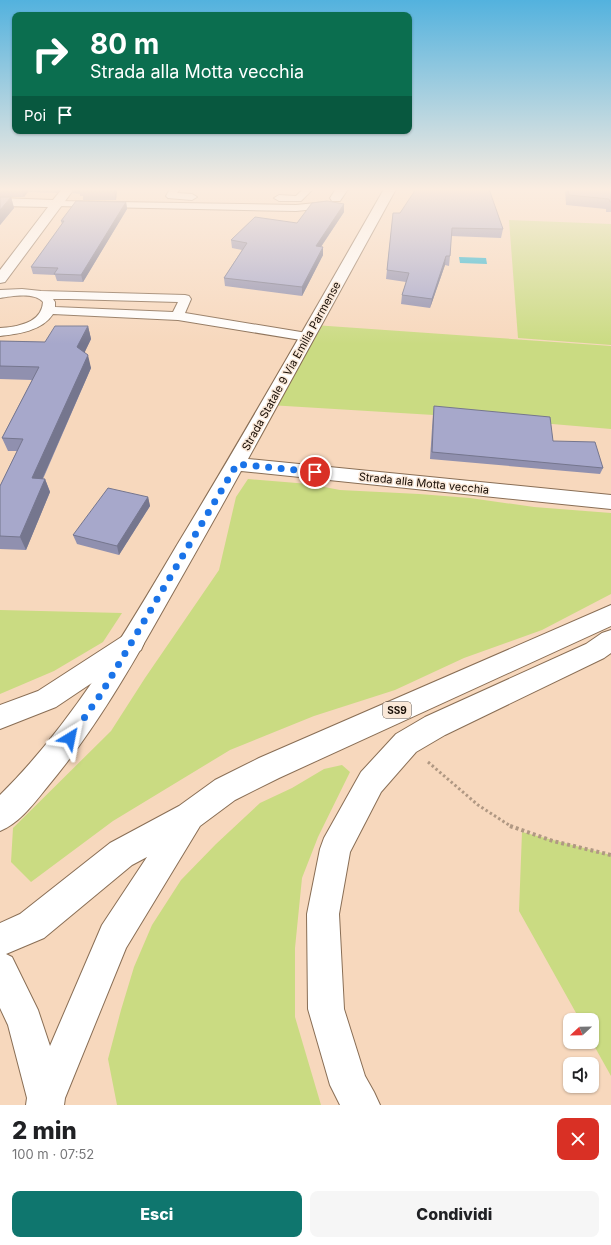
<!DOCTYPE html>
<html lang="it">
<meta charset="utf-8">
<style>
:root{--surface:#fff;--page:#f6f6f6;--text:#202124;--muted:#757577;--accent:#0f766e}
body{margin:0;font-family:Inter,sans-serif;background:var(--page);color:var(--text);height:100vh;display:flex;flex-direction:column;font-size:15px;white-space:nowrap}
*{box-sizing:border-box;margin:0}
p{font-size:13px;color:var(--muted)}
.icon{flex:none;width:22px;height:22px;fill:none;stroke:currentColor;stroke-width:2;stroke-linecap:round;stroke-linejoin:round}
.map{position:relative;height:1105px;overflow:hidden}
.panel{display:flex;flex-direction:column;background:var(--surface);flex:1}
.panel>*{flex:none}
.top-card{position:absolute;left:12px;top:12px;width:400px;height:122px;border-radius:8px;box-shadow:0 1px 3px #0004;background:#0b6e4f;color:#fff;overflow:hidden}
.needle{width:26px;rotate:248deg}
.controls{position:absolute;left:563px;top:1013px;display:grid;gap:8px}
.controls a{display:grid;place-items:center;width:36px;height:36px;border-radius:8px;background:var(--surface);box-shadow:0 1px 3px #0004;font-size:20px}
.pin{position:absolute;display:grid;place-items:center;width:34px;height:34px;color:#fff;margin:-17px;border:2px solid #fff;border-radius:50%;box-shadow:0 1px 4px #0007}
.me{position:absolute;width:44px;margin:-22px;rotate:35deg;stroke-linejoin:round;filter:drop-shadow(0 0 3px #0008)}
.turn{display:flex;align-items:center;gap:14px;height:84px;padding:0 12px;font-size:18px}
.turn .icon{width:52px;height:52px;stroke-width:2.5}
.turn b{display:block;font-size:28px;line-height:34px}
.then{display:flex;align-items:center;height:38px;padding:0 12px;background:#0003;gap:8px;font-size:15px}
.round{display:grid;place-items:center;flex:none;width:42px;height:42px;border-radius:8px;background:var(--page)}
.headline{display:flex;align-items:center;justify-content:space-between;height:68px;padding:0 12px}
h1{font-size:24px;font-weight:800;line-height:30px}
.button{display:flex;gap:8px;margin-top:auto;padding:8px 12px}
.button a{flex:1;height:46px;border-radius:8px;background:var(--accent);color:#fff;font-size:16px;font-weight:800;line-height:46px;text-align:center}
.button a+a{background:var(--page);color:var(--text)}
.map>svg:first-child{display:block}
</style>
<div class="map">
<svg width="611" height="1105" viewBox="0 0 611 1105">
<rect width="100%" height="100%" fill="#f7d8bd"/>
<g fill="#cadb82">
<polygon points="509,220 611,224 611,345 518,338"/>
<polygon points="314,325 611,346 611,429 483,418 269,405"/>
<polygon points="248,479 309,484 340,490 419,494 470,498 534,507 611,513 611,594 542,630 464,658 395,690 314,716 230,750 113,821 31,882 11,862 13,828 111,731 145,678 219,570 236,497"/>
<polygon points="0,610 122,613 103,642 54,671 0,694"/>
<polygon points="342,765 350,772 318,837 302,878 295,948 295,1017 321,1105 117,1105 108,1059 121,1010 134,967 152,925 181,880 216,844 260,803 292,788 324,769"/>
<polygon points="522,832 611,855 611,1076 592,1042 592,1020 580,1020 519,911"/>
</g>
<polygon fill="#15afcf" points="459,257 486,258 487,264 460,263"/>
<g fill="none" stroke-linecap="round" stroke-linejoin="round">
<defs>
<g id="lane">
<polygon points="170,189 180,189 177,193 192,194 197,197 192,200 168,198 166,196"/>
<polygon points="303,189 313,189 301,201 279,201 274,198 279,195 296,196"/>
<polygon points="57,201 296,205 326,202 331,205 326,208 296,211 54,206 52,204"/>
<path d="M22 289 41 291 185 295 189 296 191 299 185 313 307 333 312 334 313 337 312 340 307 341 178 320 53 314C42 331 18 334 0 336V328C17 327 42 323 43 302 35 292 12 296 0 298V290ZM53 299H68L178 302 173 312 55 307V302Z"/>
</g>
<g id="street">
<polygon points="62,189 74,189 5,282 0,283 0,270 48,207 0,206 0,198 53,200"/>
<polygon points="336,189 348,189 340,201 332,201 330,198"/>
<path d="M384 189H396L248 459 611 495V509L241 471C217 515 192 559 167 603 131 667 95 730 48 786 35 802 20 823 0 831V795C73 723 125 633 177 545 248 428 316 308 384 189Z"/>
</g>
<path id="primary" d="M611 605V626L279 778 235 800 200 826 126 948 65 1098 64 1105H26L27 1098 8 1025 0 1008V923L20 914 110 843 179 806 215 780 259 758ZM147 857 102 925 50 1046 38 1010 12 957 6 954 44 938 132 865Z"/>
<g id="highway">
<polygon points="611,630 611,653 604,658 445,735 416,752 381,792 350,852 339,914 344,1009 365,1076 374,1092 380,1105 340,1105 330,1085 308,1009 307,914 320,849 324,838 361,772 396,734 425,717 586,644 602,633"/>
<polygon points="132,633 141,636 144,643 141,650 56,707 0,729 0,705 38,691 123,636"/>
</g>
</defs>
<use href="#lane" stroke="#896e55" stroke-width="2"/>
<use href="#street" stroke="#896e55" stroke-width="2"/>
<use href="#primary" stroke="#896e55" stroke-width="2"/>
<use href="#highway" stroke="#896e55" stroke-width="2"/>
<polyline stroke="#b09883" stroke-width="3" stroke-dasharray="2.5 2.5" stroke-linecap="butt" points="428,762 478,805 512,827"/>
<polyline stroke="#b09883" stroke-width="4" stroke-dasharray="3 3" stroke-linecap="butt" points="510,826 553,841 611,855"/>
<use href="#lane" fill="#fff" fill-rule="evenodd"/>
<use href="#street" fill="#fff" fill-rule="evenodd"/>
<use href="#primary" fill="#fff" fill-rule="evenodd"/>
<use href="#highway" fill="#fff" fill-rule="evenodd"/>
</g>
<g fill="#9090af">
<polygon points="0,189 61,189 57,193 28,192 24,197 8,197 11,197 14,208 0,225"/>
<polygon points="72,189 117,189 116,200 83,200 83,196 80,196 80,194 73,193"/>
<polygon points="565,189 611,189 611,212 606,212 606,209 566,205"/>
<polygon points="126,202 127,209 83,282 57,281 55,275 33,274 31,267 62,224 61,221"/>
<polygon points="344,204 344,212 321,247 323,255 302,296 225,286 224,278 242,250 232,248 231,240 297,223"/>
<polygon points="393,213 400,213 503,229 501,238 451,236 450,256 449,266 445,265 430,308 401,304 402,295 406,282 386,279"/>
<polygon points="88,326 91,339 84,353 91,368 43,479 45,479 50,492 26,550 0,549 0,486 17,451 8,451 2,438 32,380 0,379 0,341 45,342"/>
<polygon points="434,406 553,441 603,468 600,474 430,459 433,413"/>
<polygon points="148,497 150,506 119,555 77,544 73,535"/>
</g>
<g fill="#75768e">
<polygon points="21,189 27,189 28,192 24,197"/>
<polygon points="56,189 61,189 57,193"/>
<polygon points="114,189 117,189 116,200 114,190"/>
<polygon points="11,197 14,208 0,225 0,210"/>
<polygon points="126,202 127,209 83,282 81,275"/>
<polygon points="344,204 344,212 316,254 316,246"/>
<polygon points="323,247 323,255 302,296 302,287"/>
<polygon points="446,256 445,265 430,308 432,299"/>
<polygon points="88,326 91,339 81,360 77,347"/>
<polygon points="88,355 91,368 37,491 32,478"/>
<polygon points="45,479 50,492 26,550 20,537"/>
<polygon points="148,497 150,506 119,555 117,546"/>
</g>
<g fill="#a7a8cb" stroke="#75768e">
<rect x="81" y="189" width="33" height="1"/>
<polygon points="416,189 489,189 503,229 452,228 450,256 446,256 432,299 402,295 409,273 387,270 393,213 400,213"/>
<polygon points="568,189 611,189 611,202 610,202 609,199 569,195"/>
<polygon points="0,197 11,197 0,210"/>
<polygon points="76,201 126,202 81,275 54,274 58,268 31,267 64,221 61,221"/>
<polygon points="327,201 344,204 316,246 323,247 302,287 224,278 247,243 231,240 255,217 297,223 312,203"/>
<polygon points="55,326 88,326 77,347 88,355 32,478 45,479 20,537 0,536 0,486 23,439 2,438 39,367 0,366 0,341 45,342"/>
<polygon points="434,406 550,417 553,441 595,442 603,468 432,452"/>
<polygon points="108,488 148,497 117,546 73,535"/>
</g>
<linearGradient id="sky" x2="0" y2="1"><stop stop-color="#53b2de"/><stop offset="0.55" stop-color="#fbede1"/><stop offset="1" stop-color="#fbede1" stop-opacity="0"/></linearGradient>
<rect width="611" height="344" fill="url(#sky)"/>
<g fill="none" stroke-linecap="round" stroke-linejoin="round">
<polyline stroke="#1a73e8" stroke-width="7" stroke-dasharray="0 12.6" points="70,738 101,694 237,464 315,472"/>
</g>
<g text-anchor="middle" dominant-baseline="central" stroke-width="3" stroke-linejoin="round" paint-order="stroke">
<rect fill="#fae8d8" stroke="#5a4e44" stroke-width="1" x="383" y="702" width="28" height="16" rx="3"/>
<g font-size="10" font-weight="bold" fill="#160c04">
<text x="397" y="710">SS9</text>
</g>
<g font-size="11" fill="#160c04" stroke="#fae8d8">
<text transform="translate(291 366) rotate(-61)">Strada Statale 9 Via Emilia Parmense</text>
<text transform="translate(424 483) rotate(6)">Strada alla Motta vecchia</text>
</g>
</g>
</svg>
<div class="controls">
<a><svg class="needle" viewBox="-14 -14 28 28"><path d="M0-13l5 13h-10z" fill="#e53935"/><path d="M0 13l5-13h-10z" fill="#757577"/></svg></a>
<a><svg class="icon" aria-label="sound" viewBox="0 0 24 24"><path d="M4 9h4l5-4v14l-5-4H4zM17 9q2 3 0 6"/></svg></a>
</div>
<div class="pin" style="left:315px;top:472px;background:#d93025"><svg class="icon" aria-label="arrive" viewBox="0 0 24 24"><path d="M6 21V4h12l-3 4 3 4H6"/></svg></div>
<svg class="me" style="left:70px;top:738px" viewBox="-20 -20 40 40"><path d="M0-17L14 15 0 8-14 15z" fill="#1a73e8" stroke="#fff" stroke-width="4"/></svg>
<div class="top-card">
<div class="turn"><svg class="icon" aria-label="right" viewBox="0 0 24 24"><path d="M7 20v-9h11M14 6l5 5-5 5"/></svg><div><b>80 m</b>Strada alla Motta vecchia</div></div>
<div class="then">Poi<svg class="icon" aria-label="arrive" viewBox="0 0 24 24"><path d="M6 21V4h12l-3 4 3 4H6"/></svg></div>
</div>
</div>
<section class="panel">
<div class="headline"><div><h1>2 min</h1><p>100 m · 07:52</p></div><a class="round" style="background:#d93025;color:#fff"><svg class="icon" aria-label="close" viewBox="0 0 24 24"><path d="M6 6l12 12M18 6L6 18"/></svg></a></div>
<div class="button"><a>Esci</a><a>Condividi</a></div>
</section>
